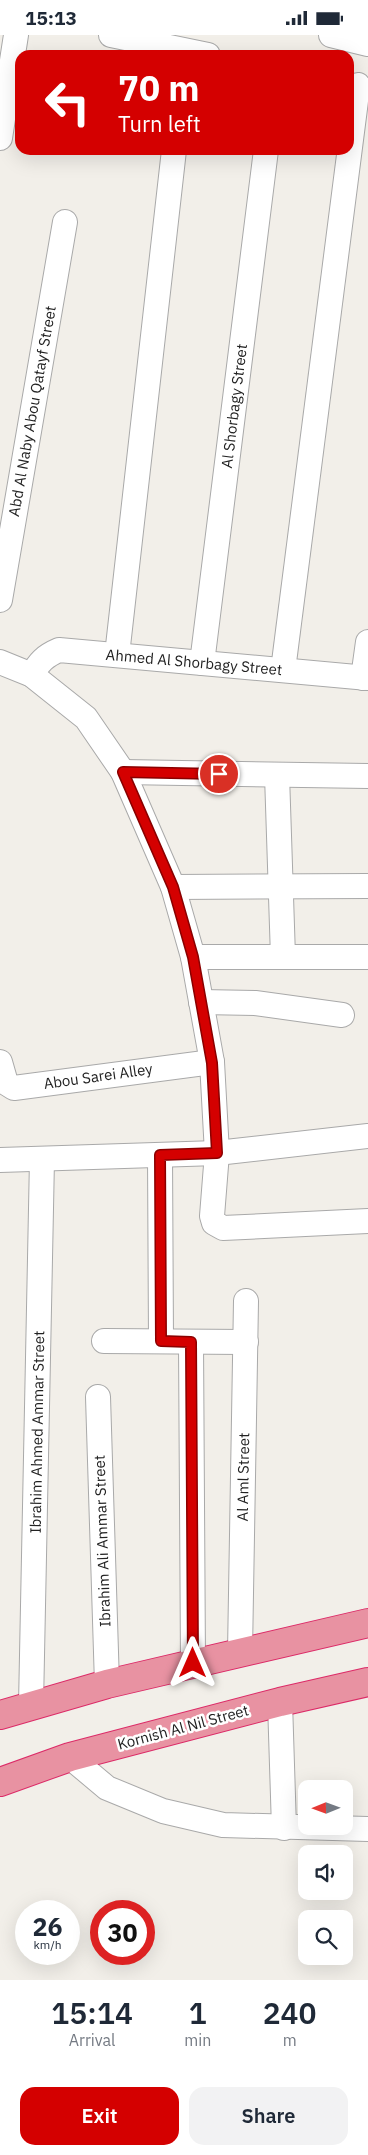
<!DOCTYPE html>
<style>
:root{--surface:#fff;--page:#f2f2f3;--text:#1f2937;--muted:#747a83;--accent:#d40000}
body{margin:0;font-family:"IBM Plex Sans",sans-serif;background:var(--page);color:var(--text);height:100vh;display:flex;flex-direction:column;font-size:19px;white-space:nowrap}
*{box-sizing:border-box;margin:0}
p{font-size:16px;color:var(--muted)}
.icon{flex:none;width:28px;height:28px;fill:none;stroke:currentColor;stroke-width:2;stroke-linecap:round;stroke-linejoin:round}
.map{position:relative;height:1945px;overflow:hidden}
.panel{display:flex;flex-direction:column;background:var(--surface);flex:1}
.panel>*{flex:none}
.hud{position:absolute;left:15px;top:15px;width:339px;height:105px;border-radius:15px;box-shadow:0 5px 20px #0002;background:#d40000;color:#fff;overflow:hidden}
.needle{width:32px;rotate:269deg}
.buttons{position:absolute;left:298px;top:1745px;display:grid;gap:10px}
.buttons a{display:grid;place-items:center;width:55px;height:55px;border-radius:10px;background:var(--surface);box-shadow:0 5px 20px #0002;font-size:25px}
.speed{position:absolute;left:15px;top:1865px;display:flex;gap:10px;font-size:25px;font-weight:700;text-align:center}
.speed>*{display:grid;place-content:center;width:65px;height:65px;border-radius:50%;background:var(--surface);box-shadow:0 5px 20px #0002;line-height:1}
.speed small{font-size:12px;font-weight:400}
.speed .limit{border:8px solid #d22;background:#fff;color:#111}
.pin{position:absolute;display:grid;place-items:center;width:42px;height:42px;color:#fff;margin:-21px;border:2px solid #fff;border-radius:50%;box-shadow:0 1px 5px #0007}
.me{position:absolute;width:55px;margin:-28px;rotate:0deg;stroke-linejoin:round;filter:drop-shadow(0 0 4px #0008)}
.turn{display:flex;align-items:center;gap:18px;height:105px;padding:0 20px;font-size:22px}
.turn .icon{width:65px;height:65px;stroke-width:2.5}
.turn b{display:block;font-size:35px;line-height:42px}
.eta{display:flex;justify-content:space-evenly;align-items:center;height:85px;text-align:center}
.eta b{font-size:30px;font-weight:600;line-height:35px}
.cta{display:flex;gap:10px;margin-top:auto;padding:10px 20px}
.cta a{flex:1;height:58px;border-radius:15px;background:var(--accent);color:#fff;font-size:20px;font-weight:600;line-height:58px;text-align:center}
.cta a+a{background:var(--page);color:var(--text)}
.status{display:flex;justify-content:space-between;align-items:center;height:35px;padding:0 25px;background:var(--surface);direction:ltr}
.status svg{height:14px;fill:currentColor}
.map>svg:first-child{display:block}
</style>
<div class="status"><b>15:13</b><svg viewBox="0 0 49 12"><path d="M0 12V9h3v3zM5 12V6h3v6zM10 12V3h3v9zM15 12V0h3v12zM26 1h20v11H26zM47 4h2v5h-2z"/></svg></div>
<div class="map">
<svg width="368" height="1945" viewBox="0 0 368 1945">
<rect width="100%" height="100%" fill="#f2efe9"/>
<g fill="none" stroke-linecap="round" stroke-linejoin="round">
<defs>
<g id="street">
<polyline points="111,0 208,20"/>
<polyline points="331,0 368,9"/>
<polyline points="0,103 16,0"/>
<polyline points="0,565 65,187"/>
<polyline points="117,620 174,115"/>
<polyline points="0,627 32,640 86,683 123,737 173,852 193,922 212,1027 217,1118 212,1181 214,1188 223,1193 368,1186"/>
<polyline points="202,628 266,115"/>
<polyline points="283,635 358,50"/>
<path d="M32 640C39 627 45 621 59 615L368 643"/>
<polyline points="363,643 368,607"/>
<polyline points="123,737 368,741"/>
<polyline points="277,740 283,922"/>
<polyline points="173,852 368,851"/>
<polyline points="193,922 368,922"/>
<polyline points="201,967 255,968 342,980"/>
<polyline points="0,1027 6,1048 14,1053 212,1027"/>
<polyline points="160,1120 161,1306"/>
<polyline points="0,1125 217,1118 368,1101"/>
<polyline points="104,1306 246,1307"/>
<polyline points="191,1307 193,1628"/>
<polyline points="98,1362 107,1649"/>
<polyline points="240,1617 246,1266"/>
<polyline points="280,1667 284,1793"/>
<polyline points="31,1670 42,1124"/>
<polyline points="70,1722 107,1753 163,1776 223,1790 368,1794"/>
</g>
<g id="highway">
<polyline points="0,1680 107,1649 368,1588"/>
<polyline points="0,1747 70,1722 280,1667 368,1647"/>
</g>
</defs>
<use href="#street" stroke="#a9a9a9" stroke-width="26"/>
<use href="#highway" stroke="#dc2a67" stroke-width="30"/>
<use href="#street" stroke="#fff" stroke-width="24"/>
<use href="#highway" stroke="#e892a2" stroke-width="28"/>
</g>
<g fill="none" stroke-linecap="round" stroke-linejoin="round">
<defs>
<polyline id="route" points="193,1628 191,1307 161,1306 160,1120 217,1118 212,1028 193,922 173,852 123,737 219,739"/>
</defs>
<use href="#route" stroke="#8a0000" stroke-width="12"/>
<use href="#route" stroke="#d40000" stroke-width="9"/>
</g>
<g text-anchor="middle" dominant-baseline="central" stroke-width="5" stroke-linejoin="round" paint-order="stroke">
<g font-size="15" fill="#222" stroke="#fff">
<text transform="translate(234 371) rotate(-83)">Al Shorbagy Street</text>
<text transform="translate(32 376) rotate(-80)">Abd Al Naby Abou Qatayf Street</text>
<text transform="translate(194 627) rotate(5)">Ahmed Al Shorbagy Street</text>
<text transform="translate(98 1041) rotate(-8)">Abou Sarei Alley</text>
<text transform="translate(37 1397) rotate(-89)">Ibrahim Ahmed Ammar Street</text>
<text transform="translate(243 1442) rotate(-89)">Al Aml Street</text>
<text transform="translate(102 1506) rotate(-92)">Ibrahim Ali Ammar Street</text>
<text transform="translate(183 1692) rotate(-15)">Kornish Al Nil Street</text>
</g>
</g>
</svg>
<div class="buttons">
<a><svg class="needle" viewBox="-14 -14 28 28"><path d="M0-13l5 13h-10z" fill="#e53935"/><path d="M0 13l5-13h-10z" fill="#747a83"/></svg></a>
<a><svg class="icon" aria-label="sound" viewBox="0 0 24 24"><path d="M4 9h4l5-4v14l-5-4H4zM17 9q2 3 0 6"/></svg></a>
<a><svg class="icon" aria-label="search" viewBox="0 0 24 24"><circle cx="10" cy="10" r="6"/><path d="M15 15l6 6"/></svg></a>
</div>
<div class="speed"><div>26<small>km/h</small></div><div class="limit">30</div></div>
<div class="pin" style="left:219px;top:739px;background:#d93025"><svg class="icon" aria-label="arrive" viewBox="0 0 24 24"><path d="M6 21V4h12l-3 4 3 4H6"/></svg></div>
<svg class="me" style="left:193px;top:1628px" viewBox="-20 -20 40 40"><path d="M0-17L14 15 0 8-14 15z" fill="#d40000" stroke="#fff" stroke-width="4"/></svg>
<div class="hud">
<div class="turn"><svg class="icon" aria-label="left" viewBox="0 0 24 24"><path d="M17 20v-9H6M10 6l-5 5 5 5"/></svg><div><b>70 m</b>Turn left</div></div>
</div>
</div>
<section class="panel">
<div class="eta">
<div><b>15:14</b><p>Arrival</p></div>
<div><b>1</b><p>min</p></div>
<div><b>240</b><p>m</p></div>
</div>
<div class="cta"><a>Exit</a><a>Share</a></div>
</section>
